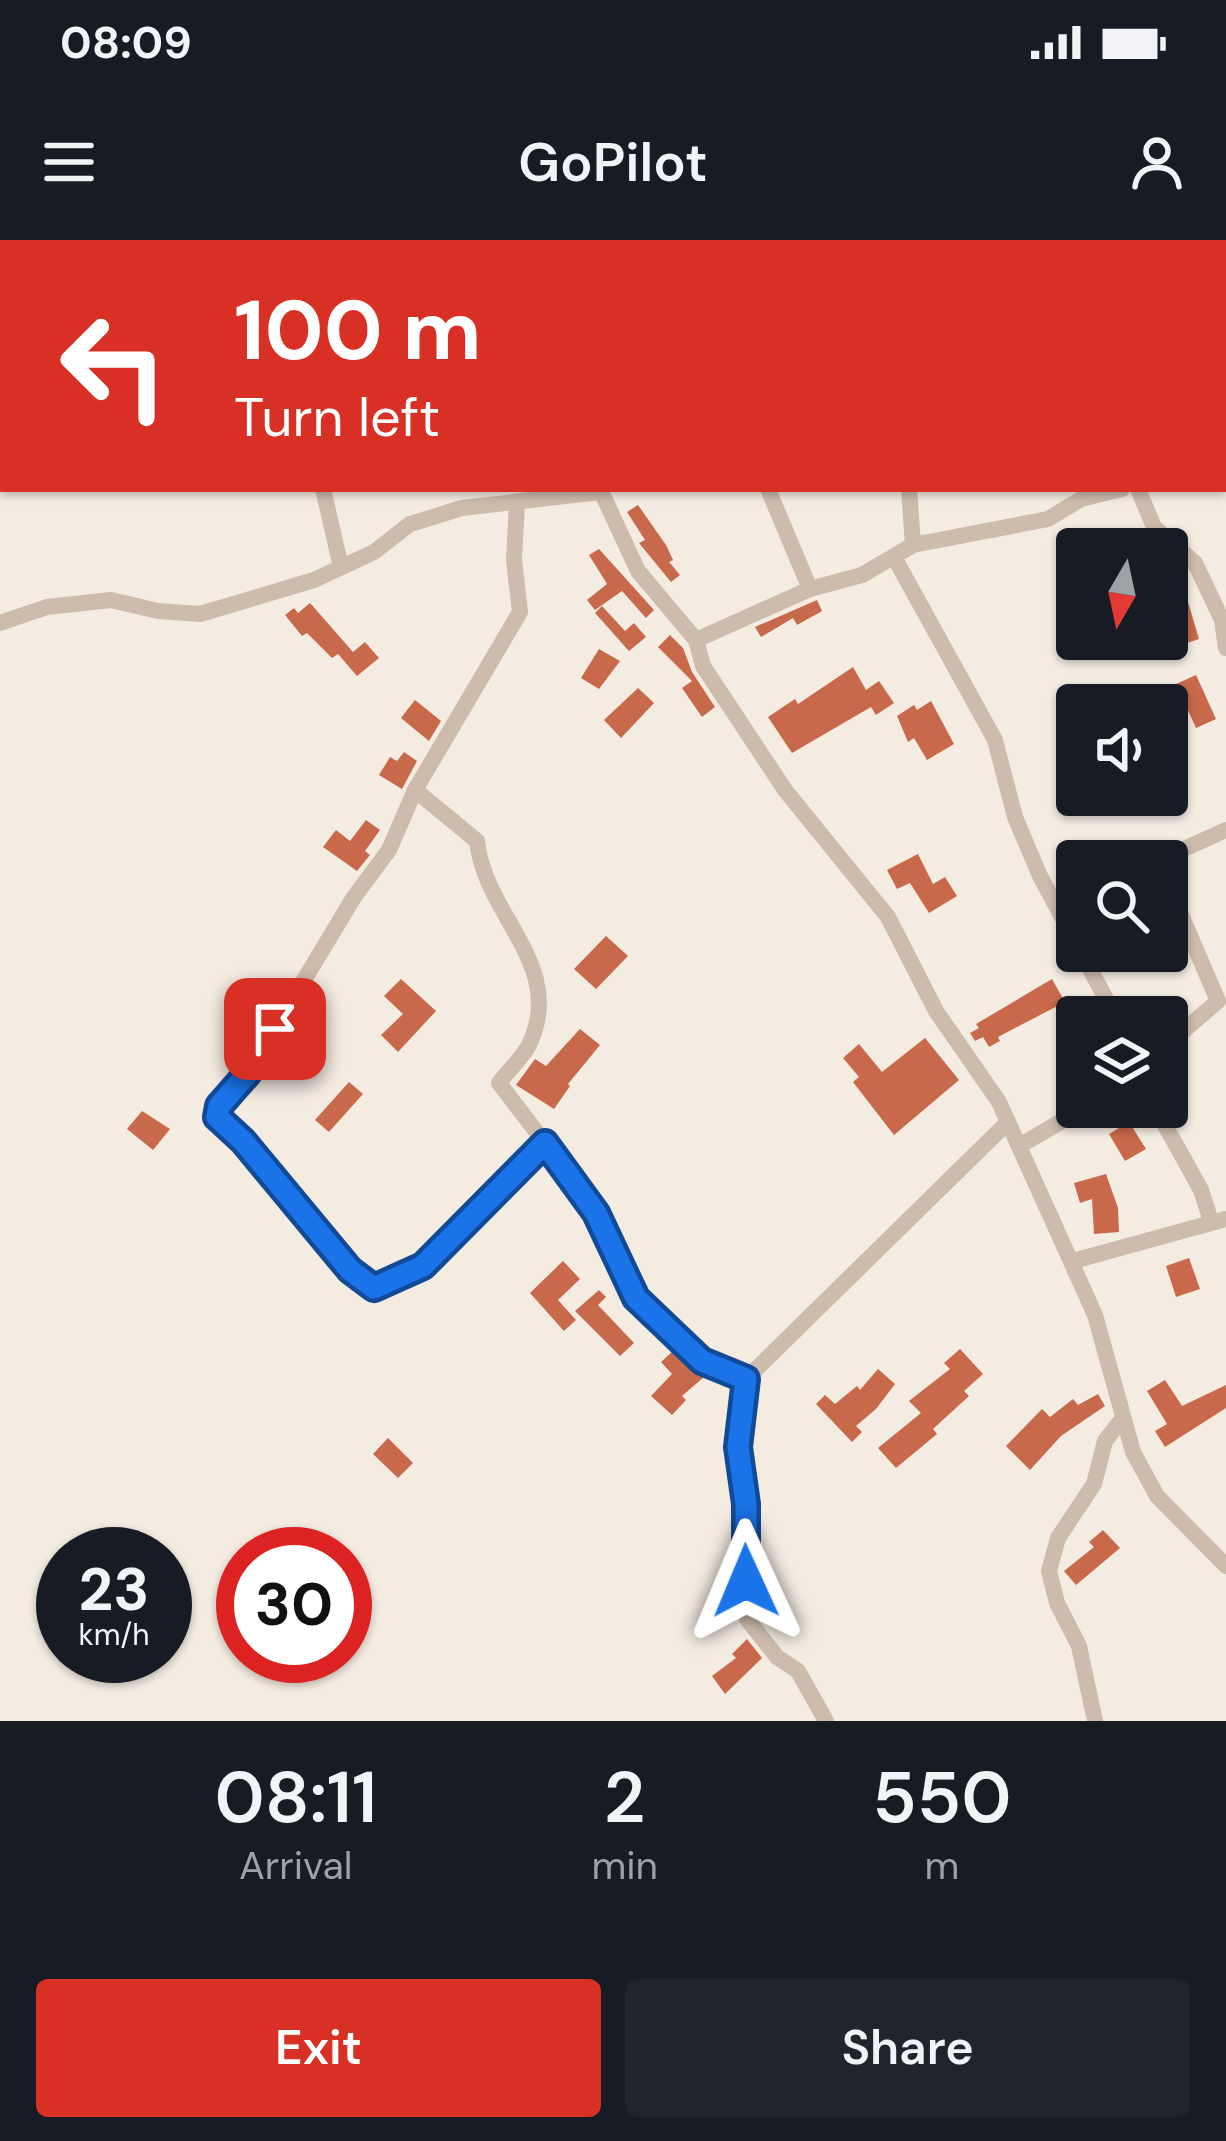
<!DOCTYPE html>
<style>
:root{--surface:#171b24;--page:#20242c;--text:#f1f3f6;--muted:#9ea1a6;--accent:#d93025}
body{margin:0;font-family:"DM Sans",sans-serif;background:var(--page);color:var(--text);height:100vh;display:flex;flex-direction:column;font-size:45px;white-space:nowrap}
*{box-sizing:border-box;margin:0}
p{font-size:39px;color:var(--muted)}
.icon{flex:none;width:66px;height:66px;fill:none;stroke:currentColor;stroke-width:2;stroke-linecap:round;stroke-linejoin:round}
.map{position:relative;height:1481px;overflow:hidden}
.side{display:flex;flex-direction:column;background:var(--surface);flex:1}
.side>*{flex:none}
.hud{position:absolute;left:0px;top:0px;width:1227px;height:252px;box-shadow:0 3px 9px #0004;background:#d93025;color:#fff;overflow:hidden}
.needle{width:78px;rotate:189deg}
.controls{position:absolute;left:1056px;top:288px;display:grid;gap:24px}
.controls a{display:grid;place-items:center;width:132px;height:132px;border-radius:12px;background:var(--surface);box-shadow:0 3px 9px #0004;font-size:60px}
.speed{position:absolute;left:36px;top:1287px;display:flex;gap:24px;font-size:60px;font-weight:700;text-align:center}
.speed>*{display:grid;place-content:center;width:156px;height:156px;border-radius:50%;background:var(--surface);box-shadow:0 3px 9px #0004;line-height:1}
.speed small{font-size:30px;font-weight:400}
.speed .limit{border:18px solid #d22;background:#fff;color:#111}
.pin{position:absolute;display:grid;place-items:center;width:102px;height:102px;color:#fff;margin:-51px;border-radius:24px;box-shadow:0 6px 18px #0006}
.me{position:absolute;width:132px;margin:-66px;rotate:359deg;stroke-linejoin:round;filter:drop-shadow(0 0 9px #0008)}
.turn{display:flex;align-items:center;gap:42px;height:252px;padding:0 36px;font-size:54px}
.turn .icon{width:156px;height:156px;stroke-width:2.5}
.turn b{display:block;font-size:84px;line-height:102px}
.eta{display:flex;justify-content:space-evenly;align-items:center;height:204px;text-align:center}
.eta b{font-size:72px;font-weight:600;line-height:84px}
.cta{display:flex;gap:24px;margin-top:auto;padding:24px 36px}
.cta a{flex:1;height:138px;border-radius:12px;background:var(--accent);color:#fff;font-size:48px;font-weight:600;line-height:138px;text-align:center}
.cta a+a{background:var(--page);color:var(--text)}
.status{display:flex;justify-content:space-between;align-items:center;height:84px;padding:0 60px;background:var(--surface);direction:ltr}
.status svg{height:33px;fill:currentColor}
header{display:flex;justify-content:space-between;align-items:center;height:156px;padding:0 36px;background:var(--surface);font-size:54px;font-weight:600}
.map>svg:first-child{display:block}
</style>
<div class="status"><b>08:09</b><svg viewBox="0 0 49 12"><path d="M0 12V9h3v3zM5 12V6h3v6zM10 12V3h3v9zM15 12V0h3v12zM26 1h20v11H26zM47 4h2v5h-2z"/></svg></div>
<header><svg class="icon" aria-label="menu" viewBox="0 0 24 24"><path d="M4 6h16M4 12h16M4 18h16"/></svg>GoPilot<svg class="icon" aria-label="person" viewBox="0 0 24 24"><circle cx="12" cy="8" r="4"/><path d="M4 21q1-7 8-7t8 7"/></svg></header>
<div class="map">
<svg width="1226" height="1481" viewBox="0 0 1226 1481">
<rect width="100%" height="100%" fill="#f4ebe1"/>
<g fill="#c8694b">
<polygon points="638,265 666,305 673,320 669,322 680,335 671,342 639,303 645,300 627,272"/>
<polygon points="599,309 654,370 646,378 622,351 595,370 587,360 607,344 589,315"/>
<polygon points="817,360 822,371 797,385 793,378 761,397 755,387"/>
<polygon points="1188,362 1199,399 1178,406 1167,368"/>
<polygon points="310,363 353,412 365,402 379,418 357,436 338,414 332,418 307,393 302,396 285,375 294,368 298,373"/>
<polygon points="602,366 625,391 634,383 646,397 629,411 595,373"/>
<polygon points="670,395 683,408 692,432 715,467 702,477 682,448 692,441 658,407"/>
<polygon points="599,409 620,421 599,449 581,438"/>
<polygon points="853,427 866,450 879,441 894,463 876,475 871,467 792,513 768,477 795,459 798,464"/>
<polygon points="1196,435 1216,479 1196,488 1176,444"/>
<polygon points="638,448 654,463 621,498 604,480"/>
<polygon points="415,460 441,481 429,501 401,478"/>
<polygon points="931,461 954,504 927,520 914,498 908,502 897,476 914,465 917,470"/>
<polygon points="404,512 417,521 402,549 379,535 390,517 397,521"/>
<polygon points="366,580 380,590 365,611 370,615 357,631 323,607 336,590 350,601"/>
<polygon points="918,614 933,644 945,637 957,656 929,673 910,643 897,649 887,630"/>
<polygon points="606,696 628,716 596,749 574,729"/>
<polygon points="401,739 436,771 398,812 381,795 403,774 384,756"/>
<polygon points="1052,739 1065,762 998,797 1000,801 989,807 983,797 975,801 970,793 979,788 976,784"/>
<polygon points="580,789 600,805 568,844 570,846 554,869 516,845 535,819 546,826"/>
<polygon points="925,798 959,840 894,895 853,842 859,837 843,818 859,804 882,832"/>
<polygon points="349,842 363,854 329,892 315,880"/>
<polygon points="142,871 170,889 153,910 127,889"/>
<polygon points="1129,882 1146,909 1125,921 1109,894"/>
<polygon points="1106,934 1118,968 1119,992 1094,994 1092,959 1080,963 1074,943"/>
<polygon points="1189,1018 1200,1049 1176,1057 1166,1026"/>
<polygon points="563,1021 580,1039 558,1060 576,1080 564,1091 530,1053"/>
<polygon points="599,1050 606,1057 598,1065 634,1103 620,1116 575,1071"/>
<polygon points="960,1109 983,1134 964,1151 969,1156 933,1189 937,1194 896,1228 878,1208 921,1173 909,1161 950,1129 944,1123"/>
<polygon points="673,1111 704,1137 682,1156 686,1160 672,1175 651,1156 672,1134 661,1122"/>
<polygon points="878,1129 895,1144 876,1169 856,1186 862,1192 852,1202 816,1164 825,1155 835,1164 857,1146 860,1150"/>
<polygon points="1165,1140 1182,1166 1226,1145 1226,1168 1165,1207 1155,1191 1167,1184 1147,1151"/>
<polygon points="1098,1154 1105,1166 1061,1196 1030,1230 1006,1206 1042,1169 1050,1177 1073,1159 1078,1165"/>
<polygon points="388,1198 413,1223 398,1238 373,1214"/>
<polygon points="1103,1290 1120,1308 1076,1345 1064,1331 1094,1307 1089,1302"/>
<polygon points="747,1399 762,1418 725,1454 712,1436 736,1418 732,1414"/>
</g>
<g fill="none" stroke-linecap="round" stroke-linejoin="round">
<g stroke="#cdbbac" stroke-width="16">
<polyline points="581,0 581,3"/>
<polyline points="682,0 683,3"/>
<polyline points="820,0 821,3"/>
<polyline points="536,3 542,0"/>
<polyline points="951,3 958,0"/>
<polyline points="1128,3 1129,0"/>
<polyline points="1224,216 1226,215"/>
<polyline points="323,249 341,327"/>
<polyline points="600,249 638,331 696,400 703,426 785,550 888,677 936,771 999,862 1095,1075 1133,1212 1157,1256 1226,1326"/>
<polyline points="768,249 810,349"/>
<polyline points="909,249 913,305"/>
<polyline points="1138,249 1154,287 1195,323 1222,380 1226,408"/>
<polyline points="517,263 514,320 520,372 415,550 389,610 354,657 248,833 219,866 217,877 243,901 350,1030 373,1049 423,1026 545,903 596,973 636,1058 702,1121 746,1139"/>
<polyline points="894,317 995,500 1015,577 1040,636 1077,705"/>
<polyline points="0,383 47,367 111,360 158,371 200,374 314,340 374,312 410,284 462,268 600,252"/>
<polyline points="696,400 810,349 862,335 913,305 1048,279 1081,259 1122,249"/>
<path d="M415 550 477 601C485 677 567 725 529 805 522 818 508 831 499 843L545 903"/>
<polyline points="1157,621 1226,590"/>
<polyline points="1167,642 1218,761 1167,805"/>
<polyline points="1080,711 1116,777"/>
<polyline points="1155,867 1201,950 1211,981"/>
<polyline points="1019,906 1086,867"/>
<polyline points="1073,1021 1226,979"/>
<polyline points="826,1481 798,1431 777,1417 747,1379 746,1264 738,1207 746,1139 1008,882"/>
<polyline points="1095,1481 1079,1406 1057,1363 1049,1331 1058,1298 1094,1244 1105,1201 1123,1178"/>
</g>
</g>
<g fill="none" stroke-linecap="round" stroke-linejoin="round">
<defs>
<polyline id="route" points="275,789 248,833 219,866 217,877 243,901 350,1030 374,1048 423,1026 545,903 596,973 636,1058 702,1121 746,1139 738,1207 746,1264 746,1341"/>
</defs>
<use href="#route" stroke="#114b97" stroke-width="30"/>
<use href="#route" stroke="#1a73e8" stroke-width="21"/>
</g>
</svg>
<div class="controls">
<a><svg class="needle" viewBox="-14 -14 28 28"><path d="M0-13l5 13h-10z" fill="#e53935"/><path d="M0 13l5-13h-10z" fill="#9ea1a6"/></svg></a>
<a><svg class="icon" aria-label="sound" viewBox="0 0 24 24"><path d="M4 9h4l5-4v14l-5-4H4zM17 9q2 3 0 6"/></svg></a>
<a><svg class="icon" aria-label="search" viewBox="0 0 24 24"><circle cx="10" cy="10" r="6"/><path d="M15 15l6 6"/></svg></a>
<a><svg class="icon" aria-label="layers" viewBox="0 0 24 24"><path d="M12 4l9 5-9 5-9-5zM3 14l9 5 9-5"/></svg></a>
</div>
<div class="speed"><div>23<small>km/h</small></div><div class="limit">30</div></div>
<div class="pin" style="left:275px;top:789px;background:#d93025"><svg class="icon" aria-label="arrive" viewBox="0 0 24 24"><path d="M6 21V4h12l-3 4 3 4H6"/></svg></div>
<svg class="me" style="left:746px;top:1341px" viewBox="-20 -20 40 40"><path d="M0-17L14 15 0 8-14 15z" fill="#1a73e8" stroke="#fff" stroke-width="4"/></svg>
<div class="hud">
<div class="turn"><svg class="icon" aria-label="left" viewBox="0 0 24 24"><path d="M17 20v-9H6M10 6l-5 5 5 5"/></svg><div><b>100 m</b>Turn left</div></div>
</div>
</div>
<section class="side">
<div class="eta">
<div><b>08:11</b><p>Arrival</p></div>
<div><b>2</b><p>min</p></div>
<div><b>550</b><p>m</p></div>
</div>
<div class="cta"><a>Exit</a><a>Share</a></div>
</section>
